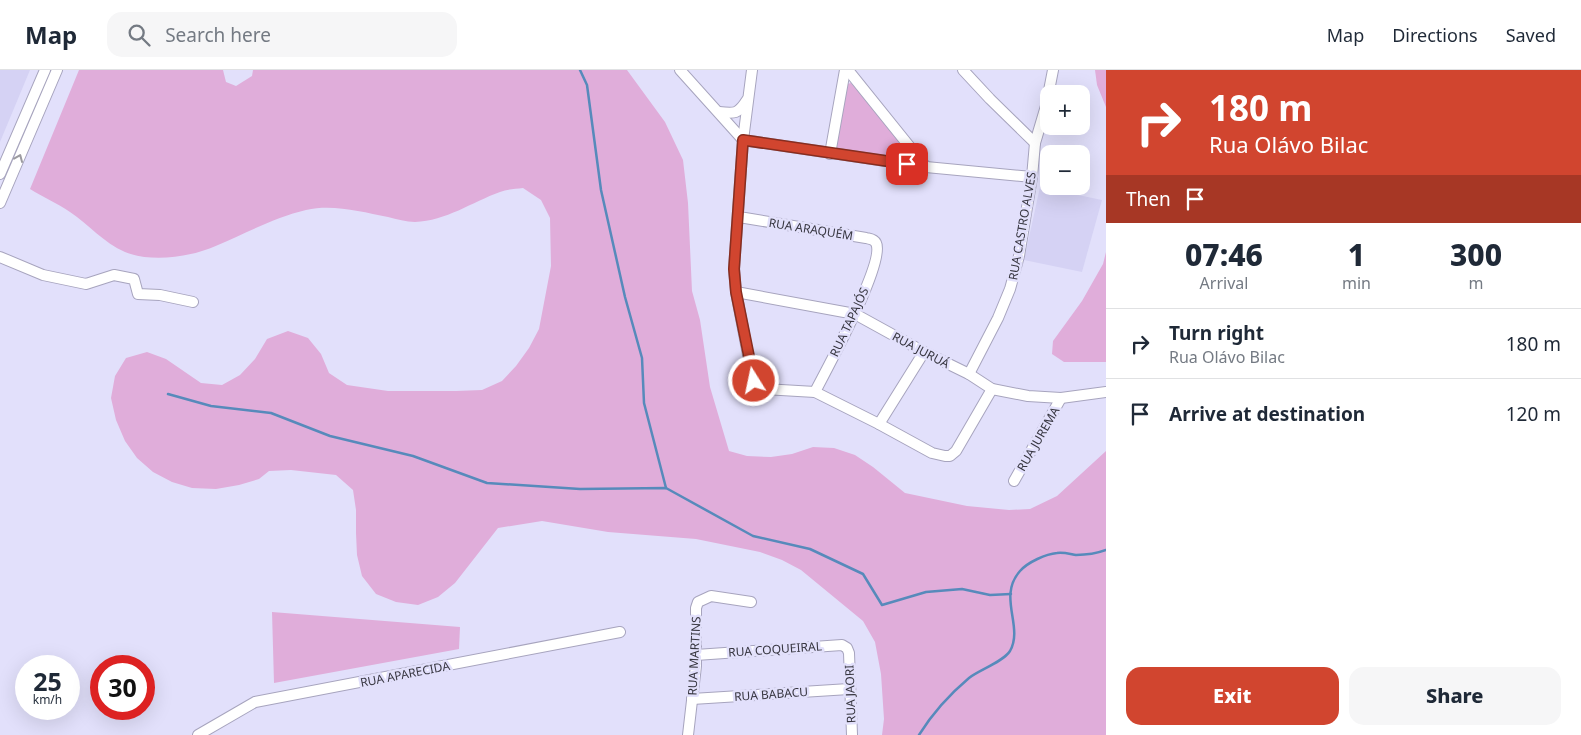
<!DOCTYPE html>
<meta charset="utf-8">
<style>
:root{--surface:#fff;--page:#f6f6f7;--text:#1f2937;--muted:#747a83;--line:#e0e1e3;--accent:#d1452f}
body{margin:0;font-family:"Noto Sans",sans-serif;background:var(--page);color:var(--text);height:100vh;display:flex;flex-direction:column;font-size:19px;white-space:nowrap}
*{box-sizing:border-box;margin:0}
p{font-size:16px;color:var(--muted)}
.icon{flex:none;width:28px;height:28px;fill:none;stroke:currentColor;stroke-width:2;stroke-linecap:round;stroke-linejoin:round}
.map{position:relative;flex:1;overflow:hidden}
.panel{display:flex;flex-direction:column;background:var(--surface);width:475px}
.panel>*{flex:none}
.hud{background:#d1452f;color:#fff;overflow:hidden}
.tools{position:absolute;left:1040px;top:15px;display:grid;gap:10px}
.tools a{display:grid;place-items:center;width:50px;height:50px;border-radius:10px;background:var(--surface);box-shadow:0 5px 20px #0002;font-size:25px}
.speed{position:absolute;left:15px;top:585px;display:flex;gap:10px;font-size:25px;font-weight:700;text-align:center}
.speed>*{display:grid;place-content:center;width:65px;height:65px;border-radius:50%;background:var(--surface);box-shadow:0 5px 20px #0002;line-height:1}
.speed small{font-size:12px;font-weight:400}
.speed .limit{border:8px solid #d22;background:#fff;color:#111}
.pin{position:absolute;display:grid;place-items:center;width:42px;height:42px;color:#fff;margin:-21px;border-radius:10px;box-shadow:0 2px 8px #0006}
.me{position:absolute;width:55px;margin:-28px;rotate:350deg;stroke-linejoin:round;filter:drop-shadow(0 0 4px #0008)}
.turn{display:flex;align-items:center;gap:18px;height:105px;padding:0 20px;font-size:22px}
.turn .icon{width:65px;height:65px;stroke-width:2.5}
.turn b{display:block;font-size:35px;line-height:42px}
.then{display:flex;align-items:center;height:48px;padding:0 20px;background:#0003;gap:10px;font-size:19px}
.eta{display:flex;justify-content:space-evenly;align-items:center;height:85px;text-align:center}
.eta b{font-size:30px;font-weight:800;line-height:35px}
.action{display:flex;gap:10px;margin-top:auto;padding:10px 20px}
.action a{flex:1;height:58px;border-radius:15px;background:var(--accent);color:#fff;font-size:20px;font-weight:800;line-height:58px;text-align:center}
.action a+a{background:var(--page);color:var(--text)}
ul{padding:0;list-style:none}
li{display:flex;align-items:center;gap:15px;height:70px;padding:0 20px;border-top:1px solid var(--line)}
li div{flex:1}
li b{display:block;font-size:19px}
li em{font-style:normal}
header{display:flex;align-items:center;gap:30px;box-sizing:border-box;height:70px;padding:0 25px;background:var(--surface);border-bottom:1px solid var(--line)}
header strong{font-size:24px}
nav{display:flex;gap:28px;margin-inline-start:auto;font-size:18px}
.search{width:350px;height:45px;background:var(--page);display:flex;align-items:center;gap:12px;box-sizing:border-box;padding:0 18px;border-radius:15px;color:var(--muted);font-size:19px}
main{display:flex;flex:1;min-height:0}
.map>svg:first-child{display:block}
</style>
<header>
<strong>Map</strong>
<div class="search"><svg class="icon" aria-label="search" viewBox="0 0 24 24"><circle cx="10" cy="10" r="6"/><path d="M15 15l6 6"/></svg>Search here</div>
<nav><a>Map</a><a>Directions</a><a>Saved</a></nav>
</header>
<main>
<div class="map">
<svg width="1106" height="665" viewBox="0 0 1106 665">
<rect width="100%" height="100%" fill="#e2e0fb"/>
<g fill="#d5d2f4">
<polygon points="0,0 30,0 0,72"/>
<polygon points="1040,117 1102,130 1082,202 1024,190"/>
</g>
<g fill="#e0adda">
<path d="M79 0H223L226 12 236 16 252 6 253 0H627L665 52 683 90 688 133 692 221 700 250 710 317 729 381 747 386 771 387 792 384 813 377 834 378 855 385 873 397 905 423 967 436 1009 440 1030 439 1057 426 1106 381V665H882L884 649 881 604 875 572 863 551 801 500 782 490 760 482 696 469 608 462 542 451 498 458 455 513 438 527 418 535 396 532 376 524 362 506 357 485 356 463V440L353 420 336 405 291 400 269 401 259 409 239 415 216 419 192 418 172 412 153 402 137 388 125 371 116 350 111 328 115 306 126 288 147 282 166 289 201 313 222 315 240 305 255 289 267 269 288 261 308 268 321 284 329 303 347 315 388 321H456L482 320 502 311 516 296 529 278 539 259 551 196 550 148 541 130 523 118C515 119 507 119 500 122 472 132 446 151 415 152 406 152 397 149 388 147 361 142 334 134 306 140 276 147 246 163 218 175 192 187 152 193 125 182 104 173 88 154 70 142 57 133 43 127 30 119Z"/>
<polygon points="1095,0 1106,0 1106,37 1097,15"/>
<polygon points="851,13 916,89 914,93 839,82 836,78 847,14"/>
<polygon points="1106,182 1106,292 1064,292 1052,284 1053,271 1082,231 1103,194"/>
<polygon points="272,542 460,557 459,579 274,613"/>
</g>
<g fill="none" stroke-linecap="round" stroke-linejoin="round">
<g stroke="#578abb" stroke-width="2.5">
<polyline points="580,0 587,15 601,120 625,227 642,288 644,333 666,418"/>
<polyline points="168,324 211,336 271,343 330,366 413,386 487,413 580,419 666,418 753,466 810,479 863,504 882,535 926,522 962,519 990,525 1011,524"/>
<path d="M919 665C932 644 950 624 969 608 979 600 1003 592 1010 581 1024 556 997 527 1020 501 1028 492 1046 484 1057 483 1063 482 1070 484 1076 485 1085 485 1098 483 1106 480"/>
</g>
<defs>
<g id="minor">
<polyline points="680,0 743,70"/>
<polyline points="752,0 743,70 734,199 736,222 753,311 757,316 764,319 815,322 879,354 932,383 945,386 950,386 956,381 992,319"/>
<polyline points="848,0 926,97"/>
<polyline points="963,0 990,29 1035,73"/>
<path d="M719 42C735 44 738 44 747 30"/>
<polyline points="743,70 926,97 1032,107"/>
<polyline points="830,84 845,0"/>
<polyline points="0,104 45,0"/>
<polyline points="0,133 57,0"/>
<path d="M739 147 866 168C870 169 874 169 876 173 886 192 826 300 815 322"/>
<polyline points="0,187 43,205 86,214 114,205 134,209 138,224 160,225 193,232"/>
<polyline points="736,222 855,244 924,282 969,304 992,319 1028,326 1061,328 1106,322"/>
<polyline points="969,304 998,248 1010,219 1019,186 1032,107 1035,73 1046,36 1053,0"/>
<polyline points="879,354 924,282"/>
<polyline points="1014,411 1061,328"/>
<polyline points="696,585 842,575 847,578 849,583 852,665"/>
<polyline points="692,629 849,619"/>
<polyline points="198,665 255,632 620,562"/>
<polyline points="688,665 696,596 696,538 698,532 711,526 751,532"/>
</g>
</defs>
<use href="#minor" stroke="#a7a4be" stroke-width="12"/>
<use href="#minor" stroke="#fff" stroke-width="10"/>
</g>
<defs><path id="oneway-chevron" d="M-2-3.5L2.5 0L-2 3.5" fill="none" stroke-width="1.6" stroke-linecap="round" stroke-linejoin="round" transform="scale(1.25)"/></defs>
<use stroke="#9b9aa0" href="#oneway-chevron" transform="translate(19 88) rotate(-67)"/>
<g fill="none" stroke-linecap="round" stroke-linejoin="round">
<defs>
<polyline id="route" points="754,311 736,222 734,199 743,70 907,94"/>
</defs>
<use href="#route" stroke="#882d1f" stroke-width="12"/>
<use href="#route" stroke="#d1452f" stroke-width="9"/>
</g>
<g text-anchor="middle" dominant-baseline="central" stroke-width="5" stroke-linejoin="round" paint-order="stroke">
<g font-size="12" fill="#373640" stroke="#e2e0fb">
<text transform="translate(1022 156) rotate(-80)">RUA CASTRO ALVES</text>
<text transform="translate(811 159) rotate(9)">RUA ARAQUÉM</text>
<text transform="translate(849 252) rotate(-65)">RUA TAPAJÓS</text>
<text transform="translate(921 280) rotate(28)">RUA JURUÁ</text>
<text transform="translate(1038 369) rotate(-60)">RUA JUREMA</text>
<text transform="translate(775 579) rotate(-4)">RUA COQUEIRAL</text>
<text transform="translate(694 586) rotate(-87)">RUA MARTINS</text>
<text transform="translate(405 604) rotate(-11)">RUA APARECIDA</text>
<text transform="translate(771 624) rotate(-4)">RUA BABACU</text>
<text transform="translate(850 624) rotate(-92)">RUA JAORI</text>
</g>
</g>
</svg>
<div class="tools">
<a>+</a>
<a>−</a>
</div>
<div class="speed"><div>25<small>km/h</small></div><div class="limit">30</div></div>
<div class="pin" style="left:907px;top:94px;background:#d93025"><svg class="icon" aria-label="arrive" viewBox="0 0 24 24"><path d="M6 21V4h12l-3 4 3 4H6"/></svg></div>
<svg class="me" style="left:754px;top:311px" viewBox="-20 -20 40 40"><circle r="17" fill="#d1452f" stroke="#fff" stroke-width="3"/><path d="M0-11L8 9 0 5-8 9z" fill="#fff"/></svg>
</div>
<section class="panel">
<div class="hud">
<div class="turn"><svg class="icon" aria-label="right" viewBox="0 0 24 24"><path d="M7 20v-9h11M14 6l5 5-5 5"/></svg><div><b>180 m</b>Rua Olávo Bilac</div></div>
<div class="then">Then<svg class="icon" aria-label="arrive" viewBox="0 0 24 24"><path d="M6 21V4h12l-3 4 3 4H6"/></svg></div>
</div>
<div class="eta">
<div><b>07:46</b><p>Arrival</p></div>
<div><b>1</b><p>min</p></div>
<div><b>300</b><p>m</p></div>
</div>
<ul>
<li><svg class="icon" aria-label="right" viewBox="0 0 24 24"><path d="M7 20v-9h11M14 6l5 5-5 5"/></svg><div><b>Turn right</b><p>Rua Olávo Bilac</p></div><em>180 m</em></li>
<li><svg class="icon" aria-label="arrive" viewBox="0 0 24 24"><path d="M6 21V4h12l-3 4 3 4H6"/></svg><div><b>Arrive at destination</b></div><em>120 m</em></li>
</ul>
<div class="action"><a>Exit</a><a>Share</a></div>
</section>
</main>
